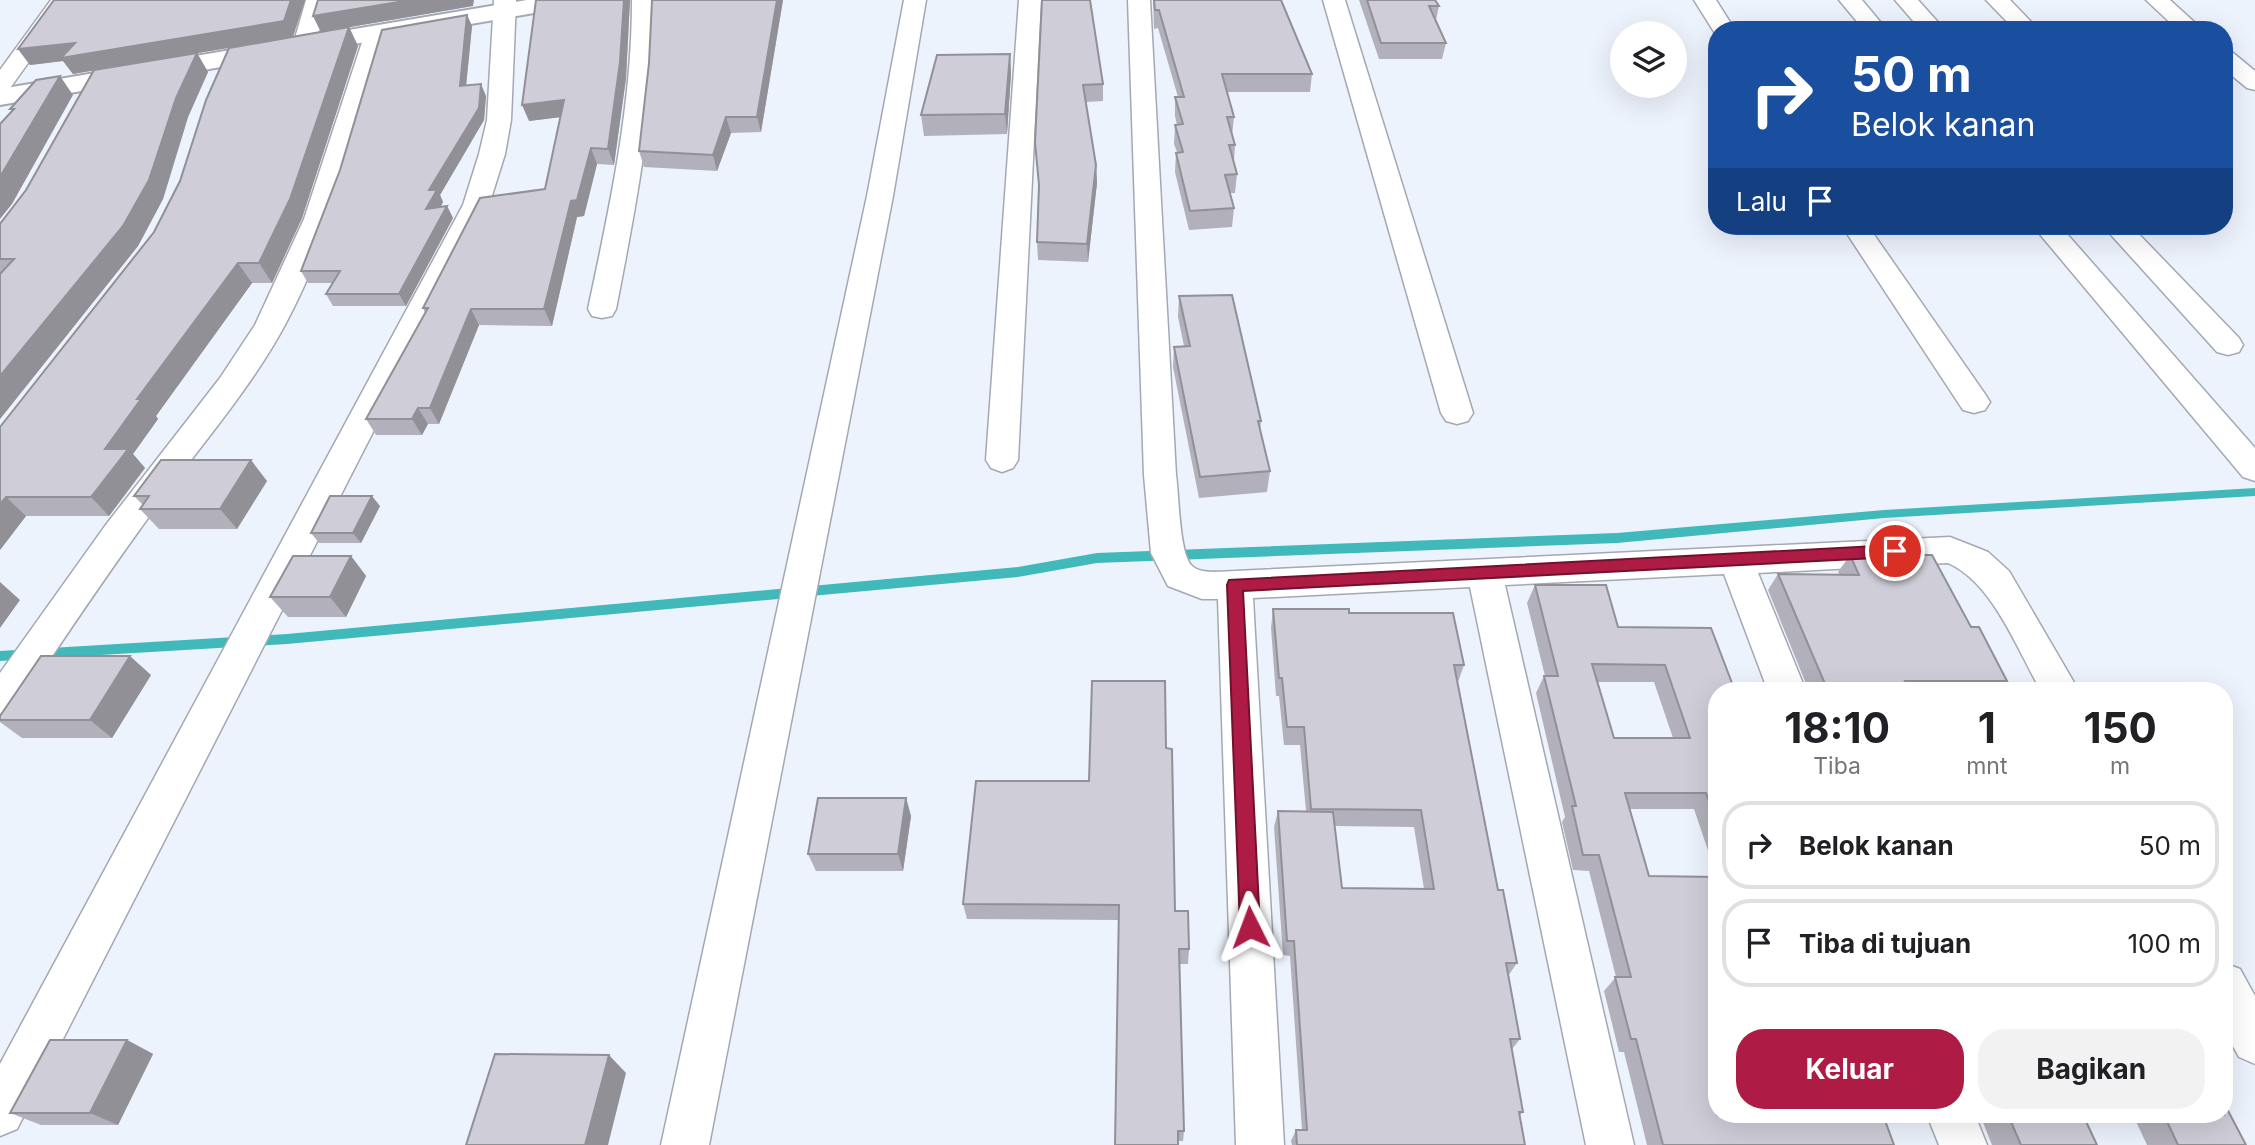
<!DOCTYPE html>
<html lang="id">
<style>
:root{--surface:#fff;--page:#f2f2f2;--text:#202124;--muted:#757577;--line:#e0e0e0;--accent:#ae1b45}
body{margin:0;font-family:Inter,sans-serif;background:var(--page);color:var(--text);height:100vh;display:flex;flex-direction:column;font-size:26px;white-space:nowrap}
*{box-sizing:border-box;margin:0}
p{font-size:23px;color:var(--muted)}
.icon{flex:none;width:38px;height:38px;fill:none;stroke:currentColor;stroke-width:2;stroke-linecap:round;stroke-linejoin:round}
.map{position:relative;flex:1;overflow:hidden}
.sheet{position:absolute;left:1708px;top:682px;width:525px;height:441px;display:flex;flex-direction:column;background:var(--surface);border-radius:28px;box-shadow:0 7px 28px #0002}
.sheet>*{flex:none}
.hud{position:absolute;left:1708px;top:21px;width:525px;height:214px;border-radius:28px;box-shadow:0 7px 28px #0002;background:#1a4fa0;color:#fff;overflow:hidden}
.buttons{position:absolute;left:1610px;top:21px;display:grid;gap:14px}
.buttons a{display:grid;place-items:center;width:77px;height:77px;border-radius:50%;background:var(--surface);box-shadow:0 7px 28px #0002;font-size:35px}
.pin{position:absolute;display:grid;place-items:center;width:60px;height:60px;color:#fff;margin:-30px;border:4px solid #fff;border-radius:50%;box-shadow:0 2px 7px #0007}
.me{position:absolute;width:77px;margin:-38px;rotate:357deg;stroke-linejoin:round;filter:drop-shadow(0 0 5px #0008)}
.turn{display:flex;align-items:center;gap:24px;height:147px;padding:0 28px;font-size:32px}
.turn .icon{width:91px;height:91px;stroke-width:2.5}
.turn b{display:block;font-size:49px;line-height:60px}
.then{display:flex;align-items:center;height:66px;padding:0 28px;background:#0003;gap:14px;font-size:26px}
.eta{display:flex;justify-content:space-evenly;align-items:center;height:119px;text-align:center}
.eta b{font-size:42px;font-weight:700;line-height:49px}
.cta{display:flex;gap:14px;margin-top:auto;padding:14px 28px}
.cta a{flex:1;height:80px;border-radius:28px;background:var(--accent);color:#fff;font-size:28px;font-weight:700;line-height:80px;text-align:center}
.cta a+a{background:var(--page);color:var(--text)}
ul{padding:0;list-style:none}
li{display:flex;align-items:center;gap:21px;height:88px;margin:0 14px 10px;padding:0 14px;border:4px solid var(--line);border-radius:28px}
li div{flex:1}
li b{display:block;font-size:26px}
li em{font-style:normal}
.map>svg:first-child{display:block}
</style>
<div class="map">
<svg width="2255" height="1145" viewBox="0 0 2255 1145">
<rect width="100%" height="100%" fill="#edf3fd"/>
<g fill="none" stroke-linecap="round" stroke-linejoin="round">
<polygon fill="#41b9bb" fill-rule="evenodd" points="2255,488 2255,496 1884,518 1617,543 1097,563 1018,577 287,644 0,661 0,651 287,634 1018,567 1097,553 1617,533 1884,510"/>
<defs>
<g id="street">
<polygon points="51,0 73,0 8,91 0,93 0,70"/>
<polygon points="306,0 328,0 315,45 312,50 296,50 293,45"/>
<polygon points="494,0 516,0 511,120 505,154 489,205 17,1129 0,1136 0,1064 463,205 479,154 487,120"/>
<path d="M632 0H654C656 105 636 206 616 309L612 316 602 318 592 316 588 309C610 206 632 105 632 0Z"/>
<polygon points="904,0 926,0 893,196 709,1145 661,1145 867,196"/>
<polygon points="1019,0 1041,0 1018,460 1013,468 1002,472 991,468 986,460"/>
<path d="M1128 0H1150L1176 475C1179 494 1179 554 1192 566 1202 575 1223 571 1235 571L1950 537 1988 552 2009 571 2079 691H2041C2017 649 1993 583 1948 563L1758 573 1806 691H1768L1724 574 1505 585 1634 1145H1586L1470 587 1253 598 1284 1145H1236L1218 599H1202L1168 586 1151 553 1144 475Z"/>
<polygon points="1323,0 1345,0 1473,413 1468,421 1457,424 1446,421 1441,413"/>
<polygon points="1694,0 1716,0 1735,30 1717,30 1716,35"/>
<polygon points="1839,0 1862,0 1887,30 1864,30"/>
<polygon points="1895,0 1918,0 1945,30 1921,30"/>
<polygon points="1986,0 2010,0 2039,30 2015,30"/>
<polygon points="2146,0 2170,0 2203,30 2178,30"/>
<path d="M376 26 384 28 387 33C360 132 334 232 286 323 254 383 210 434 170 488 115 562 64 638 13 715L0 720V673L105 526 220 378 255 325 304 219 365 33 368 28Z"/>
<polygon points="2224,50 2232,52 2255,71 2255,90 2247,88 2224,69"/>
<polygon points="1842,226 1868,226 1985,394 1990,402 1985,410 1974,413 1963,410"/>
<polygon points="2033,226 2060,226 2255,448 2255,481 2243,477"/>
<polygon points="2103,226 2131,226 2239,338 2243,345 2239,352 2228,355 2217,352"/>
<polygon points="2224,963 2240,969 2255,996 2255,1064 2239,1057 2224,1030"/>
<polygon points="1927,1115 1975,1115 1987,1145 1939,1145"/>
</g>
<polygon id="highway" points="527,0 581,0 577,5 569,7 0,105 0,89"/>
</defs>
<use href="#street" stroke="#a3a8b2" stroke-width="3"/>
<use href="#highway" stroke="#a3a8b2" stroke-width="4"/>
<use href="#street" fill="#fff" fill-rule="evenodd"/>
<use href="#highway" fill="#fff" fill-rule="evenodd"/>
</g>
<g fill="#b2b0ba" fill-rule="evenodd">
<polygon points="536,0 630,0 626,78 614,165 597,164 584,216 577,217 552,326 479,325 439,424 428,424 422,435 376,435 366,419 425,313 423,308 545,189 560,117 529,121"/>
<polygon points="783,0 761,132 731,133 717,171 644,167 639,151 649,63"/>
<polygon points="1042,0 1103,84 1103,101 1086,102 1096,165 1097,183 1088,262 1038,260 1037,242 1039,191 1035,142"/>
<polygon points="1153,0 1281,0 1312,74 1310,92 1227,92 1234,117 1232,136 1235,145 1234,162 1237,174 1235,193 1230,193 1234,208 1232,227 1189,230 1175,172 1176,153 1177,152 1174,144 1175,125 1177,125 1175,116 1175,97 1178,97 1158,28 1154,29"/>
<polygon points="1359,0 1435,0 1439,6 1436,20 1446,43 1442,59 1379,59"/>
<polygon points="473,6 349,27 358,46 302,218 272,283 252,283 156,416 158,419 133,454 145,468 109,516 26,516 0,550 0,427 154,232 180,181 229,48 197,53 208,72 188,117 163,199 138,246 0,419 0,224 26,190 94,70 73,74 63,61 30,65 18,49 293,37 321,32 313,16"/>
<polygon points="467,15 472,26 466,85 486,96 484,120 440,195 443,202 441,207 447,206 453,218 406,306 333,306 326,294 333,283 308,283 301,271"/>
<polygon points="1010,54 1011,74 1007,134 924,136 921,115"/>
<polygon points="1179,296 1261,421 1260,430 1270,471 1267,492 1199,498 1173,367 1174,347 1184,346 1178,317"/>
<polygon points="267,481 237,529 159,529 140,509 143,505 134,496"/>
<polygon points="380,506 361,543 319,543 311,533"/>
<polygon points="1850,555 1971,627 2007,681 1997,691 1809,691 1768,590 1778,574 1840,575 1838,572"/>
<polygon points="351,556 366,576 346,617 288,617 270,597"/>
<path d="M1535 585 1618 627 1717 691V877L1694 809H1629L1649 876 1894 1145H1647L1624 1052H1619L1604 991 1616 977 1589 871 1573 870 1562 822 1565 817 1536 693 1544 676H1545L1527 603ZM1598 682H1654L1673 738H1614Z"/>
<path d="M1273 609 1349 613 1464 665 1458 682 1498 890 1517 963 1508 976 1520 1039 1512 1049 1523 1112 1520 1115 1525 1145H1292L1291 1141 1296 1130H1302L1290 956 1283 955 1274 827 1278 811H1306L1300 745H1284L1279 696H1276L1271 628ZM1335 826 1414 827 1424 889 1342 888Z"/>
<polygon points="151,675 112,738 22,738 0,722 0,716"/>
<polygon points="1166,748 1175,911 1189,949 1188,964 1179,964 1184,1131 1183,1141 1178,1141 1119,920 967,919 963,904 1089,781"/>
<polygon points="906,798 911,816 903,871 816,871 808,854"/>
<polygon points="127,1040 153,1054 118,1125 41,1125 10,1113"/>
<polygon points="1980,1115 2083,1115 2097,1145 1992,1145"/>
<polygon points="2133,1115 2224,1115 2246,1145 2147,1145"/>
</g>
<g fill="#919097">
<polygon points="291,0 305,0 293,37 73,74 63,61 30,65 18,49"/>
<polygon points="411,0 474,0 473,6 321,32 313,16"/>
<polygon points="624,0 630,0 626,78 614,165 608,149"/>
<polygon points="777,0 783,0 761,132 757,117"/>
<polygon points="467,15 472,26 465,97 460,86"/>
<polygon points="349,27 358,46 302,218 272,283 259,263"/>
<polygon points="197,53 208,72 188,117 163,199 138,246 0,419 0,376 176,98"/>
<polygon points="1010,54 1011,74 1007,134 1005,114"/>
<polygon points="60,76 73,95 12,204 0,219 0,177"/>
<polygon points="481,84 486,96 484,120 440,195 443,202 432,221 426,209 429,190"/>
<polygon points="564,100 570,116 529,121 522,105"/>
<polygon points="726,117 731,133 717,171 713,155"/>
<polygon points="591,148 597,164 584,216 577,217 552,326 544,309 571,201"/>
<polygon points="1096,165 1097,183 1088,262 1087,244"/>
<polygon points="447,206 453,218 406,306 399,294"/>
<polygon points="238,263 252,283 156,416 158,419 133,454 145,468 109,516 91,497 105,449 137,399"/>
<polygon points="471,309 479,325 439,424 430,408"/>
<polygon points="418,408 428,424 422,435 412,419"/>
<polygon points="251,460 267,481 237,529 220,509"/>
<polygon points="372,496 380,506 361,543 353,533"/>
<polygon points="6,497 26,516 0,550 0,504"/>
<polygon points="351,556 366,576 346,617 330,597"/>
<polygon points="0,582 20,600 0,628"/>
<polygon points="130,656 151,675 112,738 90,720"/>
<polygon points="906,798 911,816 903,871 898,854"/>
<polygon points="127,1040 153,1054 118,1125 90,1113"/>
<polygon points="609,1055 626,1073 608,1145 585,1145"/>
</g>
<g fill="#cfcdd8" stroke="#919097" stroke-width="2" fill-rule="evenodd">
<polygon points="54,0 291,0 284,21 61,58 75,43 18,49"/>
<polygon points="318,0 411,0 313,16"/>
<polygon points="536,0 624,0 620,62 608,149 591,148 577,200 571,201 544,309 471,309 430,408 418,408 412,419 366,419 428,308 423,308 480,198 545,189 564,100 522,105"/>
<polygon points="652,0 777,0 757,117 726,117 713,155 639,151 649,63"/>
<polygon points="1042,0 1090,0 1103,84 1083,85 1096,165 1087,244 1037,242 1039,185 1035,142"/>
<polygon points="1154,0 1281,0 1312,74 1222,74 1234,117 1227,117 1235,145 1229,145 1237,174 1225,175 1234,208 1190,211 1176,153 1183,152 1175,125 1183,124 1175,97 1184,97 1159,10 1155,10"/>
<polygon points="1367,0 1435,0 1439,6 1429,6 1446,43 1381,43"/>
<polygon points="467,15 460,86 481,84 479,108 429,190 437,190 426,209 447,206 399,294 326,294 340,271 301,271 340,170 382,30"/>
<polygon points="349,27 290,199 259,263 238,263 137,399 141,399 105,449 128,449 119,461 91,497 6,497 0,504 0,427 154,232 180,181 206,100 229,48"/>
<polygon points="197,53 176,98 149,180 123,226 0,376 0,274 14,259 0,259 0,224 26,190 94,70"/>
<polygon points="1010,54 1005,114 921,115 937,55"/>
<polygon points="60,76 0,177 0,124 14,109 10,109 36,80"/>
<polygon points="1232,295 1261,421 1258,421 1270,471 1200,477 1174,347 1190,346 1179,296"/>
<polygon points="161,460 251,460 220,509 140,509 149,496 134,496"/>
<polygon points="330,496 372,496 353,533 311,533"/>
<polygon points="1850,555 1932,555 1971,627 1979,627 2007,681 1905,681 1910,691 1828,691 1778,574 1859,575"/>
<polygon points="293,556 351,556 330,597 270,597"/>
<path d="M1535 585H1606L1618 627 1711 628 1735 691H1717V823L1706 793H1625L1649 876 1717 877V1115H1883L1894 1145H1663L1636 1039H1631L1615 977H1631L1599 855H1583L1572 806H1576L1544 676H1558ZM1592 664 1665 665 1690 738H1614Z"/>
<polygon points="1273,609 1349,609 1349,613 1453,613 1464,665 1454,665 1498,890 1503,890 1517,963 1506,963 1520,1039 1510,1039 1523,1112 1519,1112 1525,1145 1297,1145 1296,1130 1307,1130 1294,941 1287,941 1278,811 1333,812 1342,888 1434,889 1421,810 1311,809 1304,727 1287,727 1282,678 1279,678"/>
<polygon points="41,656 130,656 90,720 0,720 0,716"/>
<polygon points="1092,681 1165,681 1166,748 1172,749 1175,911 1188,911 1189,949 1179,949 1184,1131 1178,1131 1178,1145 1115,1145 1119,905 963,904 976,781 1089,781"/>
<polygon points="818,798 906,798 898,854 808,854"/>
<polygon points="50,1040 127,1040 90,1113 10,1113"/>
<polygon points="495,1054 609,1055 585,1145 466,1145"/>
<polygon points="2224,1103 2246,1145 2178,1145 2164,1115 2224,1115"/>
<polygon points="2008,1115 2083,1115 2097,1145 2021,1145"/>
</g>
<polygon fill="#ae1b45" stroke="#71122d" stroke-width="2" points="1895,545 1903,551 1895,557 1243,591 1260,927 1257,933 1250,936 1243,933 1240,927 1227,585 1229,580"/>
</svg>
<div class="buttons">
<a><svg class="icon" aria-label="layers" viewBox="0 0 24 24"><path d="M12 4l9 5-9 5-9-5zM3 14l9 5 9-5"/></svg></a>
</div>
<div class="pin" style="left:1895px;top:551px;background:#d93025"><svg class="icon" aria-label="arrive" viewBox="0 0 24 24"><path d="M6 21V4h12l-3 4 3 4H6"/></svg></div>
<svg class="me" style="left:1250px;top:927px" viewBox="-20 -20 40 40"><path d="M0-17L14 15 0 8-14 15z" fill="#ae1b45" stroke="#fff" stroke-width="4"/></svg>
<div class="hud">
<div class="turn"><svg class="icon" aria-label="right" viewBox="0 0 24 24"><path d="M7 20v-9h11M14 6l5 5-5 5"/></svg><div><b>50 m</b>Belok kanan</div></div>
<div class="then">Lalu<svg class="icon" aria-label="arrive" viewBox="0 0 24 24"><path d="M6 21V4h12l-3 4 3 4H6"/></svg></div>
</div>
<section class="sheet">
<div class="eta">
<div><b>18:10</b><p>Tiba</p></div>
<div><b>1</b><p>mnt</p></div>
<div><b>150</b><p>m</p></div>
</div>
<ul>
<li><svg class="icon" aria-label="right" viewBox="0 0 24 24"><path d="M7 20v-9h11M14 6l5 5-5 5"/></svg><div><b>Belok kanan</b></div><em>50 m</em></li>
<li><svg class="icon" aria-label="arrive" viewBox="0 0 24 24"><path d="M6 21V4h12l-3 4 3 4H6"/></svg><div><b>Tiba di tujuan</b></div><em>100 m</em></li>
</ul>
<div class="cta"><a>Keluar</a><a>Bagikan</a></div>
</section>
</div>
